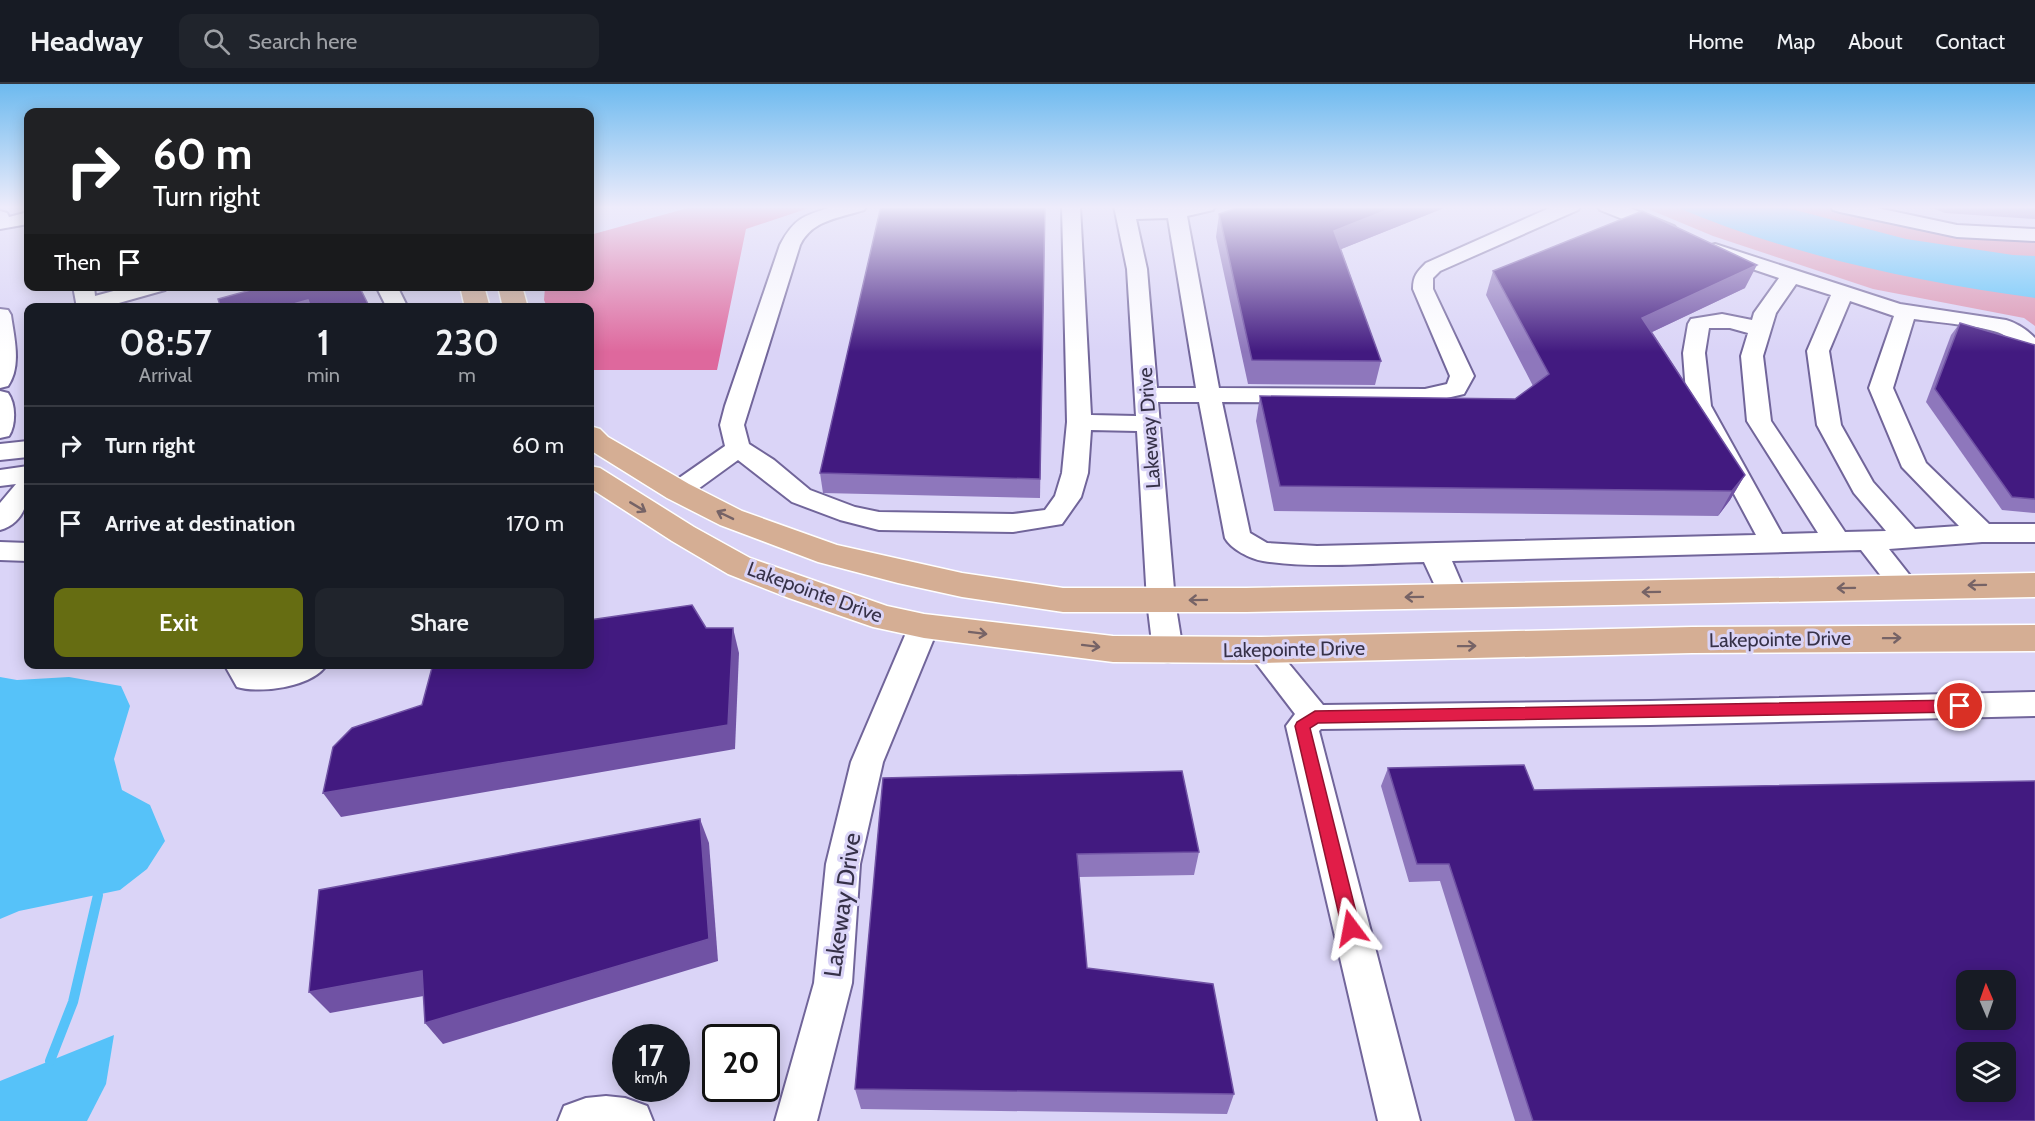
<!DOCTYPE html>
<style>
:root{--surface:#171b24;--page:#20242c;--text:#f1f3f6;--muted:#9ea1a6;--line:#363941;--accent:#666d12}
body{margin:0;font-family:Cabin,sans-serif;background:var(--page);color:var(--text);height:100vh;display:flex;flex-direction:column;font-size:22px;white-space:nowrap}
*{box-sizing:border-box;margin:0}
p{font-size:20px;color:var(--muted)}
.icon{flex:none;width:33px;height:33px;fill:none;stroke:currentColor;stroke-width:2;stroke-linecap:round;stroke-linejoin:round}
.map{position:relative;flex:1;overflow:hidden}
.panel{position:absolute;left:24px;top:219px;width:570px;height:366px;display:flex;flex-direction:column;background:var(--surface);border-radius:12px;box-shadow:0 3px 15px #0003}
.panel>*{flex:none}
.banner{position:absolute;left:24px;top:24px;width:570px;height:183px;border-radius:12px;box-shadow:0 3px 15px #0003;background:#202124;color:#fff;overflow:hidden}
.needle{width:39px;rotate:358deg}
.controls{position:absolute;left:1956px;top:886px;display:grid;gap:12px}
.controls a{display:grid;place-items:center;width:60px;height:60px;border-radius:12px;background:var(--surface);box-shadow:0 3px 15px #0003;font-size:30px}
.speed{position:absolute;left:612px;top:940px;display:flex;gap:12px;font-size:30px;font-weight:700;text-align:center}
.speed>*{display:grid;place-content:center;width:78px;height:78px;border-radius:50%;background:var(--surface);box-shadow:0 3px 15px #0003;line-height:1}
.speed small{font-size:15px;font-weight:400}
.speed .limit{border:3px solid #111;border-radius:9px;background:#fff;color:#111}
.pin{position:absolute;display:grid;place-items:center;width:51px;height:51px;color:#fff;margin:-26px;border:3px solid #fff;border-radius:50%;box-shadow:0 2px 6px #0007}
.me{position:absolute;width:66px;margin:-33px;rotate:347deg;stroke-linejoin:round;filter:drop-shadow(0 0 4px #0008)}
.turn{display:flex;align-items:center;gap:21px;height:126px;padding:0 30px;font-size:27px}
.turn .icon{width:78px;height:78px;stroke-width:2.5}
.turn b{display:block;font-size:42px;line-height:51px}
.then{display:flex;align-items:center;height:57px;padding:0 30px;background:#0003;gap:12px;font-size:22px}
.eta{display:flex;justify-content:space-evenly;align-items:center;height:102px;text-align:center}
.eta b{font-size:36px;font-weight:600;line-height:42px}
.button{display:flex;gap:12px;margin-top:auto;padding:12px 30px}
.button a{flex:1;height:69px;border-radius:12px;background:var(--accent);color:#fff;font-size:24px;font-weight:600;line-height:69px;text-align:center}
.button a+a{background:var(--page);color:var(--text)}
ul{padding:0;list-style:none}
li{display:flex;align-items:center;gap:18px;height:78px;padding:0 30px;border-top:2px solid var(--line)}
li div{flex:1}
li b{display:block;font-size:22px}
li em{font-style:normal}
header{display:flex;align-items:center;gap:36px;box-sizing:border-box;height:84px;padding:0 30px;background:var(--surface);border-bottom:2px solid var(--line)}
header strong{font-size:28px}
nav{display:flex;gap:33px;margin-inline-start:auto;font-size:21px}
.search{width:420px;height:54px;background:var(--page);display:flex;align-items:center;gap:15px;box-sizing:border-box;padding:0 21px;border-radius:12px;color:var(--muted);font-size:22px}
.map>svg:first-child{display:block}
</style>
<header>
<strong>Headway</strong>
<div class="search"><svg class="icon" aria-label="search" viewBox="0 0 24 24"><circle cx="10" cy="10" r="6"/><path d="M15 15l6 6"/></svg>Search here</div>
<nav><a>Home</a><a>Map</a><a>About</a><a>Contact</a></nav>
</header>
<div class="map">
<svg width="2035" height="1037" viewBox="0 0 2035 1037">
<rect width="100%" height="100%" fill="#dad4f7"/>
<polygon fill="#dc92af" points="1641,122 1818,122 1945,150 2035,157 2035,242 2024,234 1873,205 1713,152"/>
<polygon fill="#de689d" points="695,122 815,122 746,145 717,286 590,286 590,224 547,223 544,216 545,203 590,202 590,151"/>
<g fill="#56c2f9">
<path d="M1674 122H1780L1906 155 2013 171 2035 172V214C1912 197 1789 171 1674 122Z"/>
<polygon points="0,593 17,596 69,593 121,602 130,622 114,675 122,706 150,721 165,757 147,785 120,806 19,827 0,835"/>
<polygon points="114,951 106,1000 87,1037 0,1037 0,997"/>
</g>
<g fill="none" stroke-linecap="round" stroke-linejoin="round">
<polyline stroke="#56c2f9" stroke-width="10" points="50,977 73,918 98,811"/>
<defs>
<g id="minor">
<path d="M836 122H866L864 126C839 134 812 136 800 161L744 341 749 360 774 376 810 406 855 423 879 428 1013 430 1045 426 1055 412 1062 389 1067 338 1062 122H1080L1091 331 1136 332 1127 185 1114 122H1215L1213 126 1187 132 1219 304 1425 305 1447 300 1450 292 1413 205C1413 192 1417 188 1426 179L1554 122H1580L1578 126 1440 187 1433 194V205L1474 292 1464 310 1425 319 1222 318 1250 449 1267 459 1317 462 1756 451 1687 322 1683 269 1688 240 1691 235 1722 230 1752 236 1754 229 1779 194 1708 170 1705 166 1708 162 1715 160 1900 220 2006 236C2017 239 2027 246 2035 254V274C2022 270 2014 256 2002 250 1987 242 1933 238 1914 235L1893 304 1926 379 1989 440H2035V458H1982L1889 465 1919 503 1915 510 1905 513 1895 510 1861 466 1452 477 1467 512 1463 519 1453 522 1443 519 1424 478C1371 479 1315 485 1263 477 1250 475 1231 465 1225 454L1199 318H1158L1175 517 1183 567 1178 575 1168 578 1158 575 1153 567 1147 517 1137 347 1091 346 1088 389 1081 413 1062 440 1013 448 879 446 840 436 792 418 738 376 687 413 678 415 669 413 665 407 669 401 725 362 720 341 725 322 780 161C795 132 806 131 836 122ZM1168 134 1196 304H1157L1147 185 1136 135ZM1796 200 1831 211 1807 267 1817 341 1854 409 1886 447 1845 448 1771 337 1763 272 1776 229ZM1850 217 1894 232 1869 304 1902 383 1959 442 1915 445 1873 398 1841 341 1829 267ZM1709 244H1730L1748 249 1741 272 1747 337 1818 449 1782 450 1711 322 1705 269Z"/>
<polygon points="1598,122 1625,122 1674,142 1677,146 1674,150 1660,150 1600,126"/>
<polygon points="1831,122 1868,122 1957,141 2035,145 2035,157 1957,153 1840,128 1833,126"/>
<polygon points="0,127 7,129 9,133 28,128 28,140 0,145"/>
<polygon points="73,202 94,202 95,212 132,202 168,202 165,206 101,224 77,224"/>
<polygon points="376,202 397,202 408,224 387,224"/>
<path d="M0 225 8 226 11 231C14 253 22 282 8 302L0 304Z"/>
<path d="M0 307 8 309C16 320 16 341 9 352L0 354Z"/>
<polygon points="28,357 28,373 0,376 0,360"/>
<path d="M28 382C31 406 29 438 0 446V419L16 400 0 402V386Z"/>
<polygon points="0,458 28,459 28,477 0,476"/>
<polygon points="924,531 934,534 939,542 883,678 860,780 852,899 817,1037 775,1037 814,899 826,780 851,678 909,542 914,534"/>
<polygon points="1261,555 1271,558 1323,621 1650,617 2035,608 2035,632 1650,641 1321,645 1319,647 1420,1037 1378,1037 1286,642 1295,630 1246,566 1251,558"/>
<path d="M224 580H255L256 583 327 580C314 603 260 610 237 603Z"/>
<polygon points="606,1012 625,1014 647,1022 653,1037 558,1037 564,1022 586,1014"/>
</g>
<g id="major">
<polygon points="460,202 484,202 490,224 465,224"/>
<polygon points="498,202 522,202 528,224 503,224"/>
<polygon points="590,342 600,345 608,353 689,400 742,427 837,461 962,489 1063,504 1246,504 2035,489 2035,513 1246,528 1063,528 962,513 898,499 818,478 720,441 667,414 590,366"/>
<polygon points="590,382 600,384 694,443 750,474 887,522 924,530 1113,552 1261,553 1692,543 2035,541 2035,567 1692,569 1261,579 1113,578 924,554 873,543 789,514 728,490 672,457 590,404"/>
</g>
</defs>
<use href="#minor" stroke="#71659a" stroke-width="4"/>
<use href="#major" stroke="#fff" stroke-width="3"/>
<use href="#minor" fill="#fff" fill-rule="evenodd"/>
<use href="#major" fill="#d5ae94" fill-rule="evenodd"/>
</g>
<g fill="#8e77bc">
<polygon points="1045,122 1040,414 823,409 820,389"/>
<polygon points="1242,122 1449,122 1341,165 1381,277 1375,301 1248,300 1216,153 1219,130"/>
<polygon points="1927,122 2035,122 2035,135 1945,129"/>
<polygon points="1493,187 1745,204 1652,248 1745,391 1730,416 1718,432 1274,427 1256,337 1260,312 1515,315 1533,302 1486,211"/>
<polygon points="1960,239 2035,261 2035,429 2002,426 1926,318 1951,251"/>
<polygon points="1388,684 1534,706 2035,1037 1515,1037 1440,797 1409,798 1381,702"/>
<polygon points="883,694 1199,768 1194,791 1079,793 1087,884 1234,1010 1227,1030 861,1025 855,1005"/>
</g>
<g fill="#7052a4">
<polygon points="1397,122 1449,122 1329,170 1334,147"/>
<polygon points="1757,181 1745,204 1631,258 1642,234"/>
<polygon points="308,216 311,224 279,224"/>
<polygon points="1745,391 1730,416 1718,432 1732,407"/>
<polygon points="733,544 739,569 735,665 341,733 323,709"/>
<polygon points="700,735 709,759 718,877 443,960 425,939"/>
<polygon points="422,887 440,909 330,929 309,908"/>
</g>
<g fill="#421a80" stroke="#7052a4" stroke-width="1.5" fill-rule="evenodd">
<polygon points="881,122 1045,122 1040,395 820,389"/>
<polygon points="1242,122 1397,122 1334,147 1381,277 1252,276 1219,130"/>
<polygon points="1642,127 1757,181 1642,234 1745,391 1732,407 1280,402 1260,312 1515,315 1549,290 1493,187"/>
<polygon points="265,202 359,202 370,224 311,224 308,216 279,224 221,224 218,215"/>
<polygon points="1960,239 2035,261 2035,415 2012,413 1935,305"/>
<polygon points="692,521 706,544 733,544 728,641 323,709 333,663 352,644 422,621 433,580 590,580 590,536"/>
<path d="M1524 681 1534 706 2035 697V1037H1533L1449 780H1417L1388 684ZM1966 897H2006V936H1966ZM1966 969H2006V1008H1966Z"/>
<polygon points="1182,687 1199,768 1077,770 1087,884 1213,900 1234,1010 855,1005 883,694"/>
<polygon points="700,735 709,855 425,939 422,887 309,908 319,806"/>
</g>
<defs><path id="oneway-shaft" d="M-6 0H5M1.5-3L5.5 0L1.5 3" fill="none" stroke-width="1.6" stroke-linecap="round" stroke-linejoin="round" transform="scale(1.5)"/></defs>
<g stroke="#766366">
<use href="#oneway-shaft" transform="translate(638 423) rotate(31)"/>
<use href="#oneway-shaft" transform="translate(725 431) rotate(-154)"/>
<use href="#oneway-shaft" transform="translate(1977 501) rotate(179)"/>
<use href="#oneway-shaft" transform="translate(1846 504) rotate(179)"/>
<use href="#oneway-shaft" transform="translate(1651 508) rotate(179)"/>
<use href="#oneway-shaft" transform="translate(1414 513) rotate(179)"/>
<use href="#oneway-shaft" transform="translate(1198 516) rotate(179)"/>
<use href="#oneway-shaft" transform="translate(978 549) rotate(7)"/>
<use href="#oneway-shaft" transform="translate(1892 554) rotate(-1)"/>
<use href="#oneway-shaft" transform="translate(1091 562) rotate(7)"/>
<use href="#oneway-shaft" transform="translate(1467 562) rotate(-1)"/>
</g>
<linearGradient id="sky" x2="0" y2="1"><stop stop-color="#6dbaef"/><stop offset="0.46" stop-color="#eeecfb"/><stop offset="1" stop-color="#eeecfb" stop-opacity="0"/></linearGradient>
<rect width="2035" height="268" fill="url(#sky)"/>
<polygon fill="#e11d48" stroke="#92132f" stroke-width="1.5" points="1960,616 1966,618 1968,622 1966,626 1960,628 1318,639 1310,644 1360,844 1357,850 1351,852 1345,850 1342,844 1295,642 1297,638 1315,627"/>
<g text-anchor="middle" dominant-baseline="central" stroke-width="6" stroke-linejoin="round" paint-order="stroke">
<g font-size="20" fill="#363148" stroke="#dad4f7">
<text transform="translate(1149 344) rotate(-94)">Lakeway Drive</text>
<text transform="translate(815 508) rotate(20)">Lakepointe Drive</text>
<text transform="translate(1780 555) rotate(-1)">Lakepointe Drive</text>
<text transform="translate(1294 565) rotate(-1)">Lakepointe Drive</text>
</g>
<g font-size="24" fill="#363148" stroke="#dad4f7">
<text transform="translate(842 821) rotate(-82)">Lakeway Drive</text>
</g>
</g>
</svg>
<div class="controls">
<a><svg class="needle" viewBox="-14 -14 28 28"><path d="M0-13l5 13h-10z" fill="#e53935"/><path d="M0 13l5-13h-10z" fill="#9ea1a6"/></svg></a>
<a><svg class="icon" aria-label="layers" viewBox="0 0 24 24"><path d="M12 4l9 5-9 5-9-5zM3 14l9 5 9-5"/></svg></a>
</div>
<div class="speed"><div>17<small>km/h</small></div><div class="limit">20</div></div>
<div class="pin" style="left:1960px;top:622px;background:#d93025"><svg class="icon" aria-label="arrive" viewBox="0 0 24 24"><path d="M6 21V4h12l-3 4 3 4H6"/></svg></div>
<svg class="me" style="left:1351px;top:844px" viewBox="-20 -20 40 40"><path d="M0-17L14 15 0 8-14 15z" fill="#e11d48" stroke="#fff" stroke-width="4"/></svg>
<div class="banner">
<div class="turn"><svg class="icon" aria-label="right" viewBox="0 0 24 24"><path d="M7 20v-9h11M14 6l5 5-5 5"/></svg><div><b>60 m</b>Turn right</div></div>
<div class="then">Then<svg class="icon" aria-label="arrive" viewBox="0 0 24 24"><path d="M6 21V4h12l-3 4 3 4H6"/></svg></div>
</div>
<section class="panel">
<div class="eta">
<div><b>08:57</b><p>Arrival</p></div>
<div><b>1</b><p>min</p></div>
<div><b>230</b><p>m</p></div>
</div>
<ul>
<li><svg class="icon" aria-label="right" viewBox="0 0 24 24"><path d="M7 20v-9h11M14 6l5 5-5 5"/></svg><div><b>Turn right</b></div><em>60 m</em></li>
<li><svg class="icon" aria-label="arrive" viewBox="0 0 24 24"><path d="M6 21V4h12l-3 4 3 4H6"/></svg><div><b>Arrive at destination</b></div><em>170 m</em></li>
</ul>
<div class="button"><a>Exit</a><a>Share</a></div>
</section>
</div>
